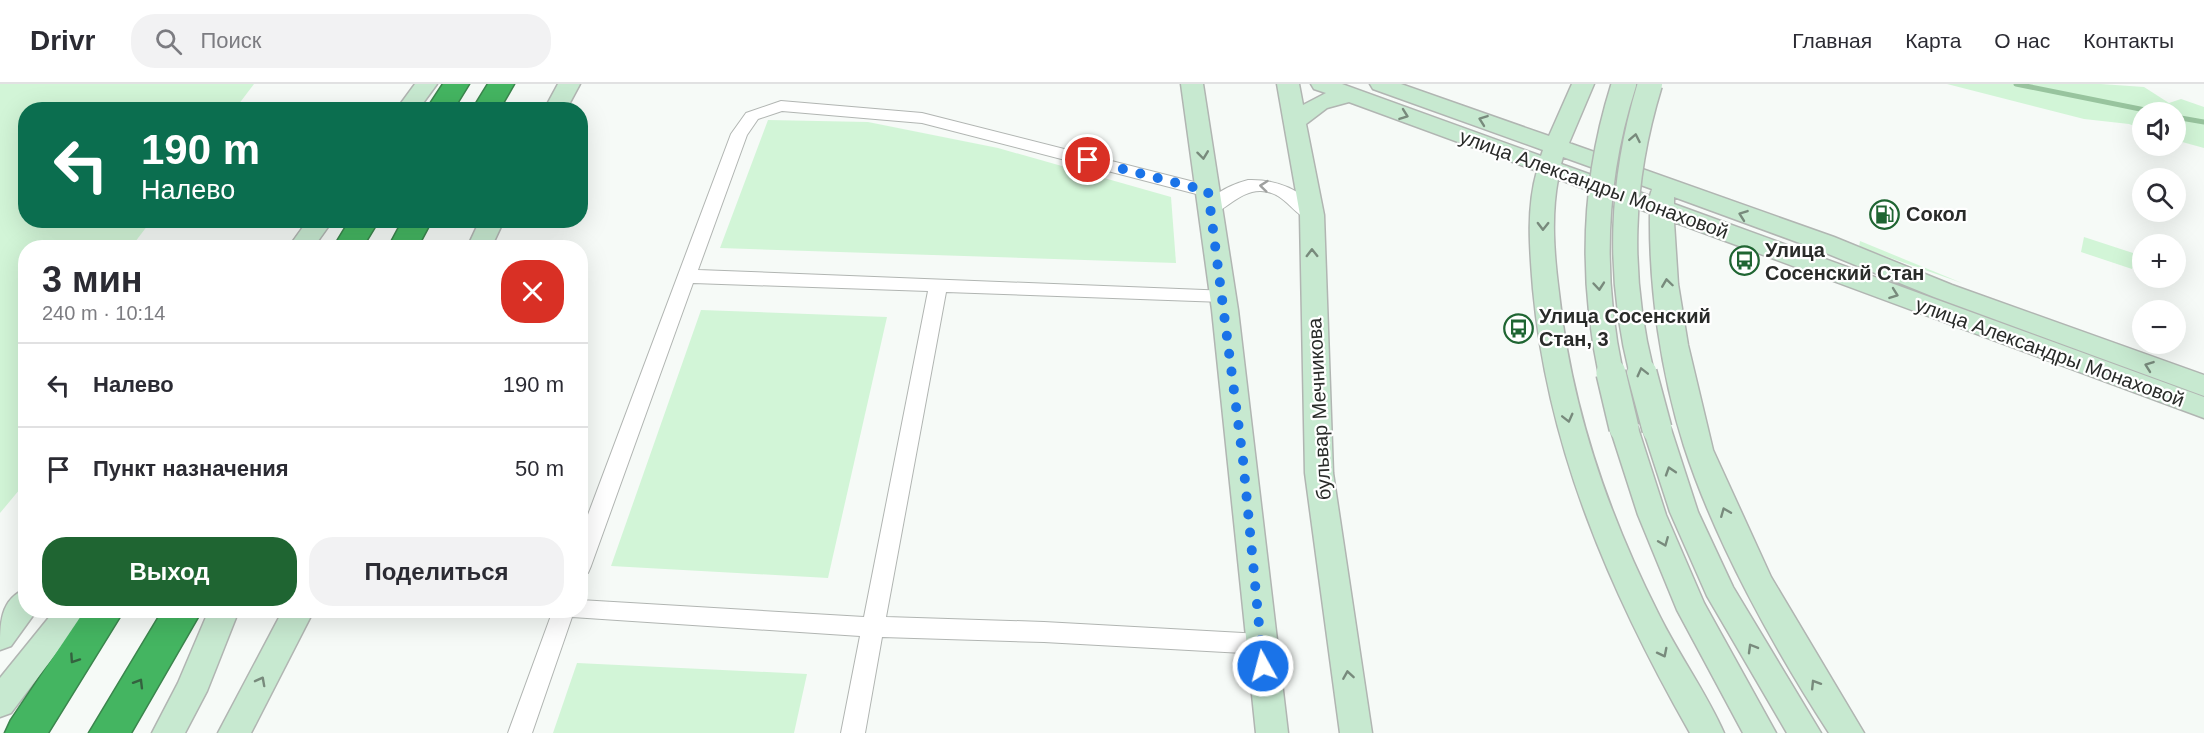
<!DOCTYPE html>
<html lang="ru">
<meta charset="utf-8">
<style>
:root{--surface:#fff;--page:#f2f2f3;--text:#2b2b33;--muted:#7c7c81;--line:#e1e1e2;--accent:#1f6532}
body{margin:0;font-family:Arial,sans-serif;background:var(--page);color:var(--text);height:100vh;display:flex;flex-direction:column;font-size:22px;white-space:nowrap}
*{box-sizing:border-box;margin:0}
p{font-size:20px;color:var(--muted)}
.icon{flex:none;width:33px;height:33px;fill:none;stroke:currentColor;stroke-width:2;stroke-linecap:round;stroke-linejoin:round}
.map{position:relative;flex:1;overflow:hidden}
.side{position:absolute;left:18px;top:156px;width:570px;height:378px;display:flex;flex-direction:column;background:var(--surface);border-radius:24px;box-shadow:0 6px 24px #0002}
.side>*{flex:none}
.banner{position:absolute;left:18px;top:18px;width:570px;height:126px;border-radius:24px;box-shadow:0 6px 24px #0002;background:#0b6e4f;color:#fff;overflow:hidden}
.tools{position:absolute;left:2132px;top:18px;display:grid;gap:12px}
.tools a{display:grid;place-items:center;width:54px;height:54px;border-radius:50%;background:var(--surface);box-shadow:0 6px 24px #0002;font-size:30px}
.pin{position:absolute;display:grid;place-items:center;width:51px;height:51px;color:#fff;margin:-26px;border:3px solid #fff;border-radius:50%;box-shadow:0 2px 6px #0007}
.me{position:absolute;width:66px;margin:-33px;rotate:353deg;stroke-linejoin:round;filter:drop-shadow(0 0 4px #0008)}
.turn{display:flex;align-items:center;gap:21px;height:126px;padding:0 24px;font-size:27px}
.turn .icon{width:78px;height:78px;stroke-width:2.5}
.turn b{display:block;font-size:42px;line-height:51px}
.round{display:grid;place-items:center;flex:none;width:63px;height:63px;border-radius:24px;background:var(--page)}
.headline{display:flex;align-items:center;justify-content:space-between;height:102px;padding:0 24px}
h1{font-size:36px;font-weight:600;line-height:45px}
.cta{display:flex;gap:12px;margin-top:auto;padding:12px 24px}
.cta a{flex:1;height:69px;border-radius:24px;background:var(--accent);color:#fff;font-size:24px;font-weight:600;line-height:69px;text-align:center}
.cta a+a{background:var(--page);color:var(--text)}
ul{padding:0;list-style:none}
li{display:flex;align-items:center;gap:18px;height:84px;padding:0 24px;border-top:2px solid var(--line)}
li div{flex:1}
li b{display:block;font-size:22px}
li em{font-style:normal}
header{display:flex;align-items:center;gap:36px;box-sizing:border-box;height:84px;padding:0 30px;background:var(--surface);border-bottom:2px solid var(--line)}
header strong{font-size:28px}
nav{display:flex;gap:33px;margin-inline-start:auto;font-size:21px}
.search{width:420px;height:54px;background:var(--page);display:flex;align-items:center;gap:15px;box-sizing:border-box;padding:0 21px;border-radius:24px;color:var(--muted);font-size:22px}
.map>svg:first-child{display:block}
</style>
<header>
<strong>Drivr</strong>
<div class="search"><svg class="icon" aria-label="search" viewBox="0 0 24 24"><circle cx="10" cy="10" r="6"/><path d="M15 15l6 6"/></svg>Поиск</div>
<nav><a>Главная</a><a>Карта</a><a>О нас</a><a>Контакты</a></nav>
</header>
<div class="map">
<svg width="2204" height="649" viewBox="0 0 2204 649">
<rect width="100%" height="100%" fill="#f6faf7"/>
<g fill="#d2f5d7">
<polygon points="0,0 254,0 235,25 26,26 26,136 151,137 135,158 134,163 26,164 25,399 0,429"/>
<polygon points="1947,0 2101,0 2144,3 2169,19 2181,15 2204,23 2204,64 2175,56 2175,28 2142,28 2142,45 2129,40 2084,35"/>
<polygon points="768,36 868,38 998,64 1171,113 1176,179 720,164"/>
<polygon points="2084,153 2133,169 2132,185 2081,168"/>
<polygon points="1860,157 1962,199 1859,163"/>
<polygon points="701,226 887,233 828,494 611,482"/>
<polygon points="577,579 807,590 794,649 553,649"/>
</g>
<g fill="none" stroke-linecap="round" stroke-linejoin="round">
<g stroke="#98c49e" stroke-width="5">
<polyline points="2016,0 2155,28"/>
<polyline points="2175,33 2204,38"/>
</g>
<defs>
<g id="street">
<polygon points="781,17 922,29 1214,103 1216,107 1208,113 922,39 782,27 758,35 747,51 698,186 1229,207 1232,212 1229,217 1223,218 946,208 886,533 1044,538 1261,550 1269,553 1272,560 1269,567 1261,570 1044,558 882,553 865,649 841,649 860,552 572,533 532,649 508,649 553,526 580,526 580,516 864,533 928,207 693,199 591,482 588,489 580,491 580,452 731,50 746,29"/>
<path d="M1248 96C1276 95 1305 106 1321 131L1312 137C1293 132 1286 108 1261 107 1237 106 1220 135 1203 130L1201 126C1211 110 1230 101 1248 96Z"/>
</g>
<g id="secondary">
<polygon points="415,0 437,0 418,26 396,26"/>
<polygon points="558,0 580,0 566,26 544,26"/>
<polygon points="1181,0 1203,0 1238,226 1288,649 1256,649 1212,226"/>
<path d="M1277 0H1299L1303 21 1326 9 1314 5 1311 0H1342L1541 72 1543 66 1373 5 1370 0H1401L1549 52 1572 0H1594L1569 59 1834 153 1952 201 2204 291V312L1934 213 1816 165 1674 113V120L2204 313V334L1674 138 1678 200 1688 261 1713 366 1771 493 1864 649H1829C1774 564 1715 458 1684 362 1661 289 1649 206 1650 129L1558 95C1551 132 1554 171 1559 209 1571 322 1607 428 1658 529 1678 570 1706 608 1724 649H1690C1611 510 1548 366 1533 205 1530 167 1526 125 1537 87L1349 18 1327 24 1306 40 1324 131 1333 389 1372 649H1340L1305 389 1300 131ZM1563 73 1652 105 1650 112 1561 80Z"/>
<polygon points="308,136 333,136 313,164 288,164"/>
<polygon points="480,136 504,136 491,164 467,164"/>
<polygon points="1624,333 1634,336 1638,344 1666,431 1704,519 1776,649 1743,649 1677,526 1638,431 1610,344 1614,336"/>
<polygon points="1657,334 1667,337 1671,345 1698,428 1733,503 1821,649 1787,649 1707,512 1670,428 1643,345 1647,337"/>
<path d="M26 505V526H37L11 562 0 566C0 540 0 515 26 505Z"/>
<polygon points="55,526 89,526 11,629 0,633 0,594"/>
<polygon points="209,526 239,526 207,607 185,649 152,649 178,599"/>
<polygon points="283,526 314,526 251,649 218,649"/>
</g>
<g id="highway">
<polygon points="443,0 469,0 453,26 426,26"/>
<polygon points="488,0 514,0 499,26 472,26"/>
<polygon points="350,136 379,136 362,164 333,164"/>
<polygon points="403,136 432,136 417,164 388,164"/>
<polygon points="85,526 124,526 48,649 5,649 11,636"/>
<polygon points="163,526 202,526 131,649 89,649"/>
</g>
</defs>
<use href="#street" stroke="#b1b5b2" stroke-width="2"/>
<use href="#secondary" stroke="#b1b5b2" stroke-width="3"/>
<use href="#highway" stroke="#3b854d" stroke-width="3"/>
<use href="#street" fill="#fff" fill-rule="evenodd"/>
<use href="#secondary" fill="#c7e9d0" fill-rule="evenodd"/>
<use href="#highway" fill="#44b561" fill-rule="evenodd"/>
<defs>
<g id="secondary-bridge-far1">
<path d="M1611 290C1590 192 1593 96 1624 0"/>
<path d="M1642 290C1617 191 1620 98 1650 0"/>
</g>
<g id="secondary-bridge">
<polyline points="1611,289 1624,344"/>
<polyline points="1642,289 1657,345"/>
</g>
</defs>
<use href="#secondary-bridge-far1" stroke="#b1b5b2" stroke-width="27" stroke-linecap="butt"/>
<use href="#secondary-bridge" stroke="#b1b5b2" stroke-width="32" stroke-linecap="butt"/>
<use href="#secondary-bridge-far1" stroke="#c7e9d0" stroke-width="24"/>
<use href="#secondary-bridge" stroke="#c7e9d0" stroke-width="29"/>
</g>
<defs><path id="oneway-chevron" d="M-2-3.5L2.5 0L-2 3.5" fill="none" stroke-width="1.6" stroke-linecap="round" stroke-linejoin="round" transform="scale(1.5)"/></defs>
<g stroke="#788a7c">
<use href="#oneway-chevron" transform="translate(1404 31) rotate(20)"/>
<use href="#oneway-chevron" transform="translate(1483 36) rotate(-160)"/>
<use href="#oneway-chevron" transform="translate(1635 54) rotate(-79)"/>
<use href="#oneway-chevron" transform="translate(1203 71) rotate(83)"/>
<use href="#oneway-chevron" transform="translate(1743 131) rotate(-160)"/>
<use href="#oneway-chevron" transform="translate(1543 142) rotate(91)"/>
<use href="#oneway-chevron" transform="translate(1312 169) rotate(-91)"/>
<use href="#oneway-chevron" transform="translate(1667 199) rotate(-98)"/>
<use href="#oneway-chevron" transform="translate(1599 202) rotate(85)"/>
<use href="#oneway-chevron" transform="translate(1894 210) rotate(20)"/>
<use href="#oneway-chevron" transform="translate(2149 282) rotate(-160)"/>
<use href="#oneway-chevron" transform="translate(1642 288) rotate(-104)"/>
<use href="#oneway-chevron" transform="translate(1568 334) rotate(76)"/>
<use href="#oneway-chevron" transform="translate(1670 387) rotate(-108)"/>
<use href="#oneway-chevron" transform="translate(1725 428) rotate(-112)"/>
<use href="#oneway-chevron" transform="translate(1664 458) rotate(68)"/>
<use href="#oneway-chevron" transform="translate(1752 564) rotate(-120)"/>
<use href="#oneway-chevron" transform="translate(1663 569) rotate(63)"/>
<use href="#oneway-chevron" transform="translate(1348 591) rotate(-99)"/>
<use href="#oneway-chevron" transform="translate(261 597) rotate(-62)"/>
<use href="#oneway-chevron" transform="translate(1815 600) rotate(-122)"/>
</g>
<use stroke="#9fa09f" href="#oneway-chevron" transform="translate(1264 102) rotate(-174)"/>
<g stroke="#34623f">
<use href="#oneway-chevron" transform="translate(74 575) rotate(124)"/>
<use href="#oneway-chevron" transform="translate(139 599) rotate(-59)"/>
</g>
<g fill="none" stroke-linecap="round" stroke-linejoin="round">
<polyline stroke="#1a73e8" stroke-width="10" stroke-dasharray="0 18" points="1088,76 1208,107 1243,376 1263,582"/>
</g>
<defs>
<symbol id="fuel-ring" viewBox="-11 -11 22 22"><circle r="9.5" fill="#fff" stroke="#1f6532" stroke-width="1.5"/><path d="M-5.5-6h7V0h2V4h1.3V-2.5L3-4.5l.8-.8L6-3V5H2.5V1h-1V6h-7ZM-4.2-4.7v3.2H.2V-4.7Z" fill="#1f6532"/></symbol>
<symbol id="bus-ring" viewBox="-11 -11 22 22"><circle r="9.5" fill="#fff" stroke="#1f6532" stroke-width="1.5"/><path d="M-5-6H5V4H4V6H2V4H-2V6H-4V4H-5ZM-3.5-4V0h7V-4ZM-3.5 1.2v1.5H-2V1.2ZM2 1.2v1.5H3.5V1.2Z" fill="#1f6532"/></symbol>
</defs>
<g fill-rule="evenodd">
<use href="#fuel-ring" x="1868" y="114" width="33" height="33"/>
<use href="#bus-ring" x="1728" y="160" width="33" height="33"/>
<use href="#bus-ring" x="1502" y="228" width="33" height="33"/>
</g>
<g text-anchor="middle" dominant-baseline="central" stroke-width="4.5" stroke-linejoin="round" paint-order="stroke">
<g font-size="20" fill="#292b29" stroke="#fff">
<text transform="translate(1594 100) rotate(20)">улица Александры Монаховой</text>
<text transform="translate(2050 268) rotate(20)">улица Александры Монаховой</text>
<text transform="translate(1319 325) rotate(-93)">бульвар Мечникова</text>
</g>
<g font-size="20" font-weight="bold" fill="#292b29" stroke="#fff" text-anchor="start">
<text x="1906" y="130">Сокол</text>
<text x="1765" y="166">Улица<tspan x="1765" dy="23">Сосенский Стан</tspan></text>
<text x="1539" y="232">Улица Сосенский<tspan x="1539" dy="23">Стан, 3</tspan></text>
</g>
</g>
</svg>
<div class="tools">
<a><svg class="icon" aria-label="sound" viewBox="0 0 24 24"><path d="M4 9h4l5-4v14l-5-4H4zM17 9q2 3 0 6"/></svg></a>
<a><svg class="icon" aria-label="search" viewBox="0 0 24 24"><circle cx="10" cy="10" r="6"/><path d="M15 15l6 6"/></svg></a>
<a>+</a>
<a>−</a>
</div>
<div class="pin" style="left:1088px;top:76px;background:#d93025"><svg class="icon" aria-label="arrive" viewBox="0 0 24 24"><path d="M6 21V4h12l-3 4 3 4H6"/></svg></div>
<svg class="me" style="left:1263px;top:582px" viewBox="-20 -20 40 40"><circle r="17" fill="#1a73e8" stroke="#fff" stroke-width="3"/><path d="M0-11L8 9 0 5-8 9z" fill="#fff"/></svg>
<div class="banner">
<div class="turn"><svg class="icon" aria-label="left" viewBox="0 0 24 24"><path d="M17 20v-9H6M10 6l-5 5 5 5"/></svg><div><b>190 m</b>Налево</div></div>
</div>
<section class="side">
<div class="headline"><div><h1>3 мин</h1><p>240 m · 10:14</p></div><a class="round" style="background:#d93025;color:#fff"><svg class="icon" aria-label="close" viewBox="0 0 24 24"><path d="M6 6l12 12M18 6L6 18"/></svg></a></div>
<ul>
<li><svg class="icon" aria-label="left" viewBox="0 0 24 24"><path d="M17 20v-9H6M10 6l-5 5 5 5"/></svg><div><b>Налево</b></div><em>190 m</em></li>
<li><svg class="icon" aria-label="arrive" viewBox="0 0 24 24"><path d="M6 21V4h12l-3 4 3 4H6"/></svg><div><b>Пункт назначения</b></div><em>50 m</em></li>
</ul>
<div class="cta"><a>Выход</a><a>Поделиться</a></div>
</section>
</div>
